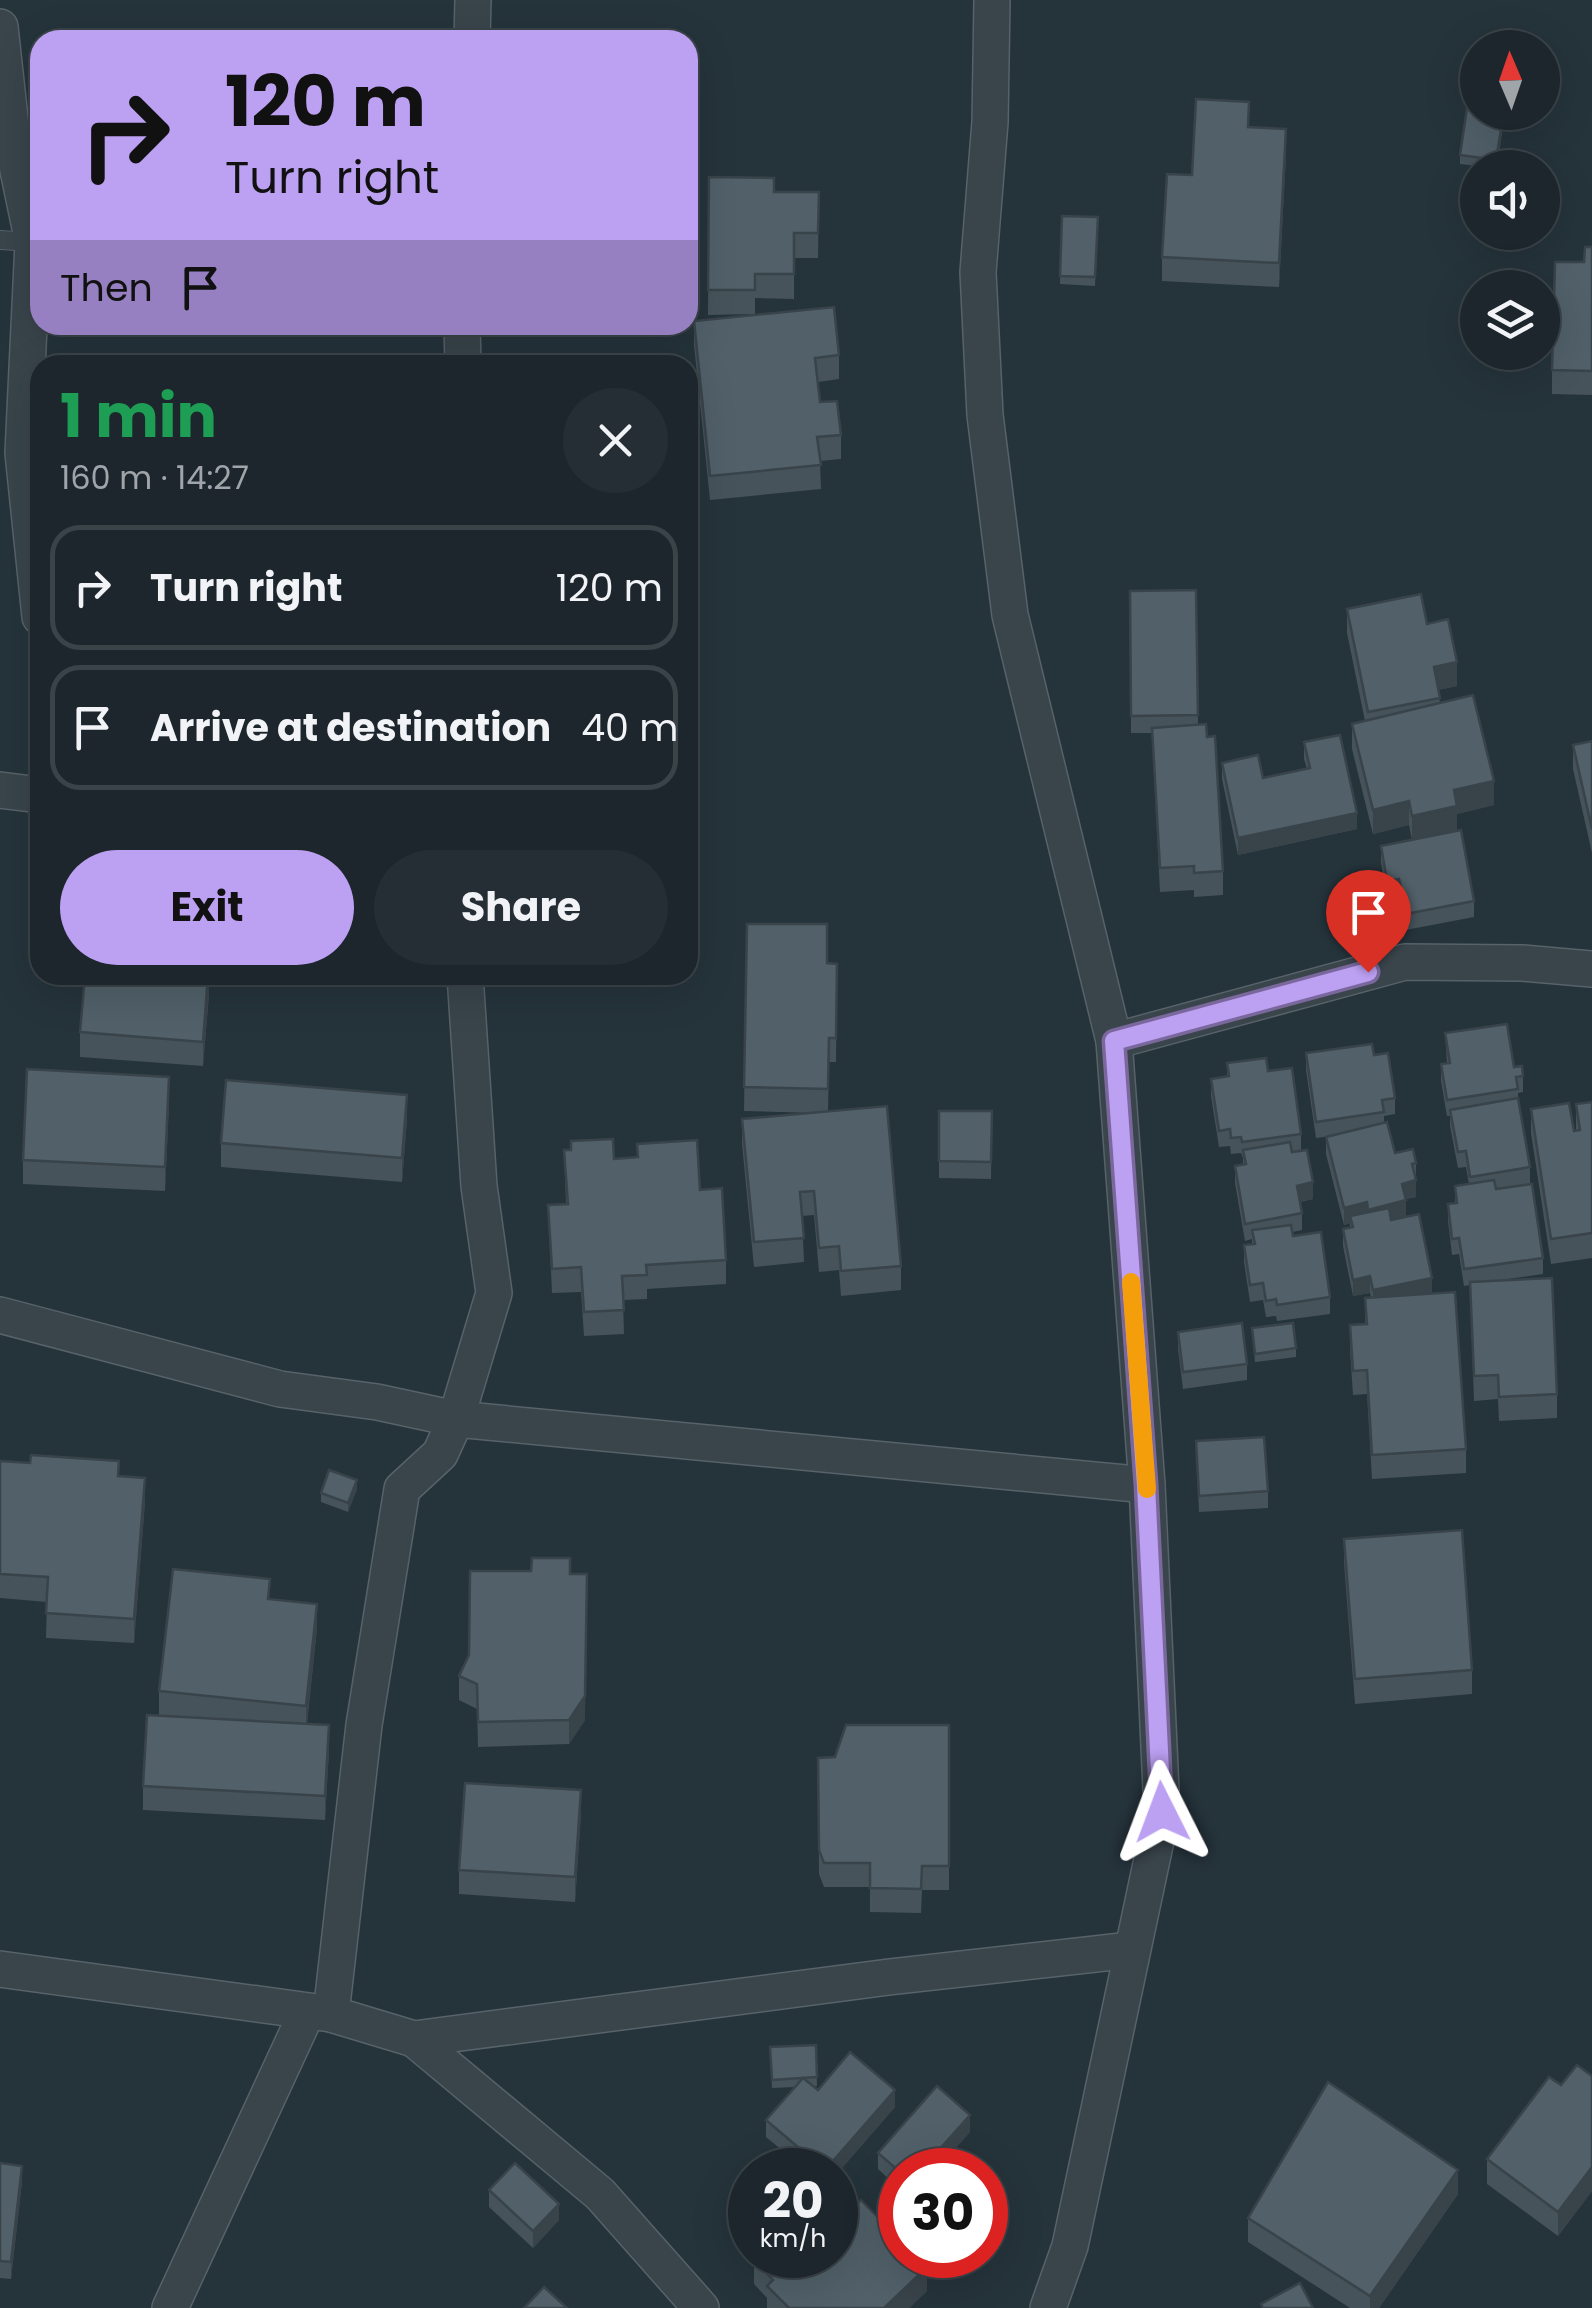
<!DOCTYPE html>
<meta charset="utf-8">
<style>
:root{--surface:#1c262c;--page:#252e34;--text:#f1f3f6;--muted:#a0a5a9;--line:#3a4348;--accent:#bca0f2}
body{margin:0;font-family:Poppins,sans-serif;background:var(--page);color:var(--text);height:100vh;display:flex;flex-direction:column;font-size:38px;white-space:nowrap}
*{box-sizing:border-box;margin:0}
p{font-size:32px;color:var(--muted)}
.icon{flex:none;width:55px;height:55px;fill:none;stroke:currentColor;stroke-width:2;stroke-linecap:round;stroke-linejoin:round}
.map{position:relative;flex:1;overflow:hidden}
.side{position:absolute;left:30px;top:355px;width:668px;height:630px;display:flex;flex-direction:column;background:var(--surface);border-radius:30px;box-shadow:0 10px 40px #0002,0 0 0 2px var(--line)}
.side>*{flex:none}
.banner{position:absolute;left:30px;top:30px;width:668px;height:305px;border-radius:30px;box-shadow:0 10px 40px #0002,0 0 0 2px var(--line);background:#bca0f2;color:#111;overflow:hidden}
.needle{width:65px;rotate:358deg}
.controls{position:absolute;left:1460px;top:30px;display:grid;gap:20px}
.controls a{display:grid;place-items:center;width:100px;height:100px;border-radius:50%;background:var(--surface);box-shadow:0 10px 40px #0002,0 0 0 2px var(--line);font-size:50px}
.speed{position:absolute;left:728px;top:2148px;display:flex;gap:20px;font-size:50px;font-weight:700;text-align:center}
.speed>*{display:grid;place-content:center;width:130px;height:130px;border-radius:50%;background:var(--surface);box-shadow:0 10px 40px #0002,0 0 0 2px var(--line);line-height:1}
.speed small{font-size:25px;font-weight:400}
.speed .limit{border:15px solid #d22;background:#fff;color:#111}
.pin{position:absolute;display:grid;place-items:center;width:85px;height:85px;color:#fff;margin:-102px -42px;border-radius:50% 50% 50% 0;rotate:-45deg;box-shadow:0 0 10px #0007}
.pin .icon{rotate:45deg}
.me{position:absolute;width:110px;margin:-55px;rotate:357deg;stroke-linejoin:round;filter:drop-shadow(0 0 8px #0008)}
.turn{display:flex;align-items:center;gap:35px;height:210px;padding:0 30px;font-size:45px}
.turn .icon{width:130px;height:130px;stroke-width:2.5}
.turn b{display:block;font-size:70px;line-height:85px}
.then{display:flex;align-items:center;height:95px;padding:0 30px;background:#0003;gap:20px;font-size:38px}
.round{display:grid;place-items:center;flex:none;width:105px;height:105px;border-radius:52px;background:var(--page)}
.summary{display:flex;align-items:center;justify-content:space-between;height:170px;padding:0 30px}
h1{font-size:60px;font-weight:700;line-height:75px;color:#1e9e55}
.action{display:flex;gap:20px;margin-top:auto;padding:20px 30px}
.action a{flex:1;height:115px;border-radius:60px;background:var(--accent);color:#111;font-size:40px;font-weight:700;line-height:115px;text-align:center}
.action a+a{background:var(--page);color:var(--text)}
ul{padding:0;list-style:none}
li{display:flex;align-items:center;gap:30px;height:125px;margin:0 20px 15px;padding:0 10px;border:5px solid var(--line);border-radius:30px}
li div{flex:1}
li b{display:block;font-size:38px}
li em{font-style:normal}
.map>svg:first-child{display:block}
</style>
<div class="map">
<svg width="1592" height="2308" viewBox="0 0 1592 2308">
<rect width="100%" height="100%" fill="#25333b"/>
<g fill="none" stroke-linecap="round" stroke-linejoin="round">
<defs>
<polyline id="service" points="0,240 33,242"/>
<g id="minor">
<polyline points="992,0 990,122 978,272 985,415 1010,615 1114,1041 1147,1485 1162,1812 1070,2246 1048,2308"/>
<polyline points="0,27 13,146 33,242 23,453 40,617"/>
<polyline points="472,40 473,0"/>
<polyline points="462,325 463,365"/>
<polyline points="0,790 40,795"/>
<polyline points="1114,1041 1405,962 1522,963 1592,969"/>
<polyline points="0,1315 280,1389 377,1402 456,1419 1147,1485"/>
<polyline points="0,1969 331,2014 414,2039 889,1977 1131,1950"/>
<polyline points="331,2014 364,1725 402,1489 440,1454 456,1419 494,1293 479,1186 465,975"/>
<polyline points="414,2039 600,2194 701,2308"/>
<polyline points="170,2308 307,2012"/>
</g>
</defs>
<use href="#service" stroke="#576269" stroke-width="20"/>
<use href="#minor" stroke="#576269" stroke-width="38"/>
<use href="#service" stroke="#39444b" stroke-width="18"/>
<use href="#minor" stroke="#39444b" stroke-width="35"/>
</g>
<g fill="#46535a">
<polygon points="1505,112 1497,168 1460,164 1460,155"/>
<polygon points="1249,127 1286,154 1279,287 1162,281 1162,257 1192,175"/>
<polygon points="709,177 774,192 819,192 818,258 794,258 794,299 755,298 755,314 708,315"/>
<polygon points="1062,216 1098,217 1095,286 1060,284"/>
<polygon points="1592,247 1592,395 1552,394 1552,370 1584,262"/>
<polygon points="694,321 839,355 839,379 818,382 820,402 841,435 841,459 820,461 821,489 710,500 694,345"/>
<polygon points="688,395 697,513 697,537 688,537"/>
<polygon points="1196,590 1198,725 1223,871 1223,895 1194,897 1194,890 1160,892 1152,733 1131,733 1130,591"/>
<polygon points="1347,609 1427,624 1457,686 1438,690 1440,703 1494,805 1457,814 1457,830 1474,901 1474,917 1395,932 1391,909 1391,897 1387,898 1381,862 1381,846 1412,840 1409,825 1373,834 1352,749 1352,724 1365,721 1347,633"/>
<polygon points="1592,741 1592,853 1573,769 1573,745"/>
<polygon points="1304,742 1357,829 1238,855 1222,779 1222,763 1263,778 1307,769 1304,759"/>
<polygon points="747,924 827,963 837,964 836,1062 829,1062 828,1112 901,1266 901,1290 841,1296 839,1270 819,1272 814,1215 802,1216 804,1262 754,1267 742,1144 742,1119 816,1113 744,1111"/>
<polygon points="209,994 203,1066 80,1057 80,1032"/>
<polygon points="1445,1033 1514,1067 1523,1076 1523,1092 1518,1093 1518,1100 1530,1167 1530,1184 1543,1258 1543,1274 1501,1280 1557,1394 1557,1418 1499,1421 1498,1399 1474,1401 1470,1285 1464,1286 1459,1254 1452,1255 1448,1221 1448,1204 1455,1203 1455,1186 1469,1184 1466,1167 1458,1168 1450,1126 1450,1116 1447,1116 1441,1081 1441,1064 1447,1063"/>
<polygon points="1306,1053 1374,1055 1395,1098 1395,1114 1384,1116 1384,1123 1395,1153 1416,1163 1416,1197 1406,1199 1406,1217 1432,1293 1466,1449 1466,1473 1372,1479 1367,1394 1353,1395 1350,1350 1350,1325 1365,1324 1365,1298 1371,1297 1370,1293 1353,1296 1343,1246 1343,1229 1350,1228 1350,1223 1344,1225 1326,1154 1326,1137 1332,1136 1316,1138 1306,1070"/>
<polygon points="1227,1063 1268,1071 1301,1134 1301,1150 1313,1199 1300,1202 1302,1213 1302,1230 1293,1232 1293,1236 1330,1297 1330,1314 1277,1321 1276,1316 1266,1317 1263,1300 1250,1302 1244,1262 1244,1245 1252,1244 1252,1239 1245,1241 1235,1183 1235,1166 1243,1165 1243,1158 1241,1153 1231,1154 1230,1146 1219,1147 1211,1096 1211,1079 1227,1077"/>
<polygon points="169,1101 165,1191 23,1184 23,1160"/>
<polygon points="1592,1102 1592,1258 1551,1264 1531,1133 1531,1109 1574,1131 1576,1131 1576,1104"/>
<polygon points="939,1111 992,1111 991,1179 939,1178"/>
<polygon points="407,1119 402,1182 221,1167 221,1143"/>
<polygon points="637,1144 700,1190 726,1260 726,1284 647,1289 647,1299 623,1300 624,1334 584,1336 581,1292 552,1293 548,1205 566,1204 564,1150 614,1159 637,1157"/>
<polygon points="1252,1328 1296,1348 1296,1357 1255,1362"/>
<polygon points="1178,1332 1247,1364 1247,1380 1183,1389 1178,1349"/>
<polygon points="1196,1441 1268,1491 1268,1508 1199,1512"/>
<polygon points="0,1461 119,1476 145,1502 134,1643 46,1638 47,1602 0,1598"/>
<polygon points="357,1489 348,1512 321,1502 321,1493"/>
<polygon points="1344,1539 1472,1670 1472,1694 1355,1704 1344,1563"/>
<polygon points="570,1574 585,1720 569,1744 478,1747 477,1709 459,1700 459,1676"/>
<polygon points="270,1599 317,1628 307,1724 329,1750 325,1820 143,1810 143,1786 159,1715 159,1691"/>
<polygon points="949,1725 949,1890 922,1890 921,1913 870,1912 870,1887 824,1887 819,1874 818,1758 835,1757"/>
<polygon points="581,1814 575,1902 459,1894 459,1870"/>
<polygon points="816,2045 817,2086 813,2086 818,2090 895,2107 835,2176 835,2170 806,2170 766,2137 766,2120 795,2087 772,2088 770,2047"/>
<polygon points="1592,2076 1592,2191 1558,2236 1487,2184 1487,2159 1561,2085"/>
<polygon points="970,2132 936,2170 900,2170 900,2189 878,2169 878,2153"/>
<polygon points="0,2163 22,2182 11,2279 0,2278"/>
<polygon points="489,2190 559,2220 533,2248 489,2207"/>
<polygon points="1458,2194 1379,2308 1350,2308 1248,2242 1248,2218"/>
<polygon points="754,2260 927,2291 909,2308 767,2308 767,2298 754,2284"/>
</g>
<g fill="#39434a">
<polygon points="1286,129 1286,154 1279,287 1279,263"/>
<polygon points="1457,662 1457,686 1434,691 1434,667"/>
<polygon points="1494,781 1494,805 1457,814 1457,830 1412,841 1412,816 1454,790"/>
<polygon points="1409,801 1409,825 1373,834 1373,810"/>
<polygon points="1357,813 1357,829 1238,855 1238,838"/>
<polygon points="209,975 209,994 203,1066 203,1042"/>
<polygon points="169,1077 169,1101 165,1191 165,1167"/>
<polygon points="407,1095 407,1119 402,1182 402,1158"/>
<polygon points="1416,1180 1416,1197 1402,1200 1402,1184"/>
<polygon points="1313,1182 1313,1199 1297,1202 1297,1186"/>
<polygon points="1406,1200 1406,1217 1368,1226 1368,1210"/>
<polygon points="1367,1202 1367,1219 1350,1216 1350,1223 1344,1225 1344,1208"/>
<polygon points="1370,1276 1370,1293 1353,1296 1353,1280"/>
<polygon points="1432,1278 1432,1295 1373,1307 1373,1290"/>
<polygon points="145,1478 145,1502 134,1643 134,1619"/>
<polygon points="357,1480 357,1489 348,1512 348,1503"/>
<polygon points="587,1574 585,1720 569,1744 569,1720"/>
<polygon points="317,1604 317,1628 306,1731 306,1706"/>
<polygon points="329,1725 329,1750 325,1820 325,1796"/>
<polygon points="581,1790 581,1814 575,1902 575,1877"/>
<polygon points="895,2090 895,2107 835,2176 835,2170 826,2170"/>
<polygon points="970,2115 970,2132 936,2170 921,2170"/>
<polygon points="22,2166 22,2182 11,2279 11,2262"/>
<polygon points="1592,2167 1592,2191 1558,2236 1558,2212"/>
<polygon points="1458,2170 1458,2194 1379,2308 1370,2308 1370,2296"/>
<polygon points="559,2204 559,2220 533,2248 533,2231"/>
<polygon points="927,2267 927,2291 909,2308 884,2308"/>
</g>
<g fill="#516069" stroke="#39434a" stroke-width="2.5">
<polygon points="205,34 206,40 67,40 67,38"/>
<polygon points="1196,99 1249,102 1248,127 1286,129 1279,263 1162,257 1167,174 1192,175"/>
<polygon points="1468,101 1478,102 1478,112 1504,112 1496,160 1460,155"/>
<polygon points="709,177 774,178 774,192 819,192 818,233 794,233 794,274 755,274 755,290 708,290"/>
<polygon points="1062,216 1098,217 1095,277 1060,276"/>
<polygon points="1585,247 1592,247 1592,371 1552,370 1555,262 1584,262"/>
<polygon points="834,307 839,355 815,358 820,402 837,401 841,435 817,437 821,465 710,476 694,321"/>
<polygon points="688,395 691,395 697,513 688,513"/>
<polygon points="1196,590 1198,715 1131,716 1130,591"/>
<polygon points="1421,594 1427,624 1448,619 1457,662 1434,667 1440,698 1368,712 1347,609"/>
<polygon points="1473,695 1494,781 1454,790 1457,806 1412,816 1409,801 1373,810 1352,724"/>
<polygon points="1206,724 1207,737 1215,736 1223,871 1194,873 1194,866 1160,868 1152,728"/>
<polygon points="1340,735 1357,813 1238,838 1222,763 1258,755 1263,778 1310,768 1304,742"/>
<polygon points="1592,741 1592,829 1573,745"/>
<polygon points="1461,830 1474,901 1395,916 1391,893 1402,891 1399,879 1387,881 1381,846"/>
<polygon points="747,924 827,924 827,963 837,964 836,1038 829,1038 828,1089 744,1087"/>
<polygon points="85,975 208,975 203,1042 80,1032"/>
<polygon points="1507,1024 1514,1067 1522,1066 1523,1076 1516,1077 1518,1089 1447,1100 1441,1064 1450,1063 1445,1033"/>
<polygon points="1372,1044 1374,1055 1388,1053 1395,1098 1382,1100 1384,1112 1316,1122 1306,1053"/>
<polygon points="1266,1058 1268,1071 1292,1068 1301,1134 1242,1142 1241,1137 1231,1138 1230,1129 1219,1131 1211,1079 1229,1076 1227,1063"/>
<polygon points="27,1069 169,1077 165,1167 23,1160"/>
<polygon points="226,1080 407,1095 402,1158 221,1143"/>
<polygon points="1518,1098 1530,1167 1470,1177 1466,1151 1458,1152 1450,1110"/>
<polygon points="1592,1102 1592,1233 1551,1239 1531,1109 1569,1103 1574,1131 1580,1130 1576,1104"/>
<polygon points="887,1106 901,1266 841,1271 839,1246 819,1248 814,1191 800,1192 804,1238 754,1242 742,1119"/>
<polygon points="939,1111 992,1111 991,1162 939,1161"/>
<polygon points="1387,1122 1395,1153 1413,1149 1416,1163 1412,1164 1416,1180 1402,1184 1406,1200 1368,1210 1367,1202 1344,1208 1326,1137"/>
<polygon points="613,1139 614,1159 638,1157 637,1144 697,1140 700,1190 722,1188 726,1260 646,1265 647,1275 622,1276 624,1310 584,1312 581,1267 552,1269 548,1205 568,1204 564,1150 571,1150 571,1141"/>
<polygon points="1290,1142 1292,1152 1307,1150 1313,1182 1297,1186 1302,1213 1245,1224 1235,1166 1246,1164 1243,1150"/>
<polygon points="1494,1180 1496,1189 1532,1184 1543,1258 1464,1269 1459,1238 1452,1239 1448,1204 1457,1203 1455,1186"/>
<polygon points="1389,1208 1391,1220 1419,1214 1432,1278 1373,1290 1370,1276 1353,1280 1343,1229 1353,1227 1350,1216"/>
<polygon points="1291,1225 1293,1236 1321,1232 1330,1297 1277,1305 1276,1299 1266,1301 1263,1283 1250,1285 1244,1245 1255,1244 1252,1230"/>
<polygon points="1552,1278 1557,1394 1499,1397 1498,1375 1474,1376 1470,1282"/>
<polygon points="1455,1292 1466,1449 1372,1455 1367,1370 1353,1371 1350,1325 1367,1324 1365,1298"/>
<polygon points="1242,1323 1247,1364 1183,1372 1178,1332"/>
<polygon points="1293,1323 1296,1348 1255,1354 1252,1328"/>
<polygon points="1264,1437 1268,1491 1199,1496 1196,1441"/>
<polygon points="31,1455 119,1461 118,1476 145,1478 134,1619 46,1613 48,1577 0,1574 0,1461 30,1463"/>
<polygon points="329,1470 357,1480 348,1503 321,1493"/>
<polygon points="1462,1530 1472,1670 1355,1679 1344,1539"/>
<polygon points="532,1558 570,1558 570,1574 587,1574 585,1696 569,1720 478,1722 477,1684 459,1676 469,1655 470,1571 531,1571"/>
<polygon points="173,1569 270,1579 268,1599 317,1604 306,1706 159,1691"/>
<polygon points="147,1715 329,1725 325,1796 143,1786"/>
<polygon points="846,1725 949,1725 949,1866 922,1866 921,1889 870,1888 870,1863 824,1863 819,1850 818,1758 835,1757"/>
<polygon points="465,1783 581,1790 575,1877 459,1870"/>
<polygon points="816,2045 817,2077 772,2080 770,2047"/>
<polygon points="850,2052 895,2090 825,2170 766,2120 803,2078 818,2090"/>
<polygon points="1577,2065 1592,2076 1592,2167 1558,2212 1487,2159 1549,2077 1561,2085"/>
<polygon points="1328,2082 1458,2170 1370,2296 1248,2218"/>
<polygon points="937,2086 970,2115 921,2170 900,2170 900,2172 878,2153"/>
<polygon points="0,2163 22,2166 11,2262 0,2261"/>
<polygon points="515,2163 559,2204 533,2231 489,2190"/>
<polygon points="861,2200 900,2240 900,2255 915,2255 927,2267 884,2308 789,2308 767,2286 773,2280 754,2260 759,2255 835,2255 835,2203 847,2215"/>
<polygon points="1300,2283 1313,2308 1263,2308 1261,2304"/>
<polygon points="544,2287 567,2308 524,2308"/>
</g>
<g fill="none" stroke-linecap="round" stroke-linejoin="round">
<defs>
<polyline id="route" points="1162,1812 1146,1485 1114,1041 1368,972"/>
</defs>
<use href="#route" stroke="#7a689d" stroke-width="25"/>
<use href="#route" stroke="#bca0f2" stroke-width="18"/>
<polyline stroke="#f59e0b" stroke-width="18" points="1131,1282 1147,1489"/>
</g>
</svg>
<div class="controls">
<a><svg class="needle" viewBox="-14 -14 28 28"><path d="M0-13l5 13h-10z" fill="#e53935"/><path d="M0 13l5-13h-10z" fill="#a0a5a9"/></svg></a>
<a><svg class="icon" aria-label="sound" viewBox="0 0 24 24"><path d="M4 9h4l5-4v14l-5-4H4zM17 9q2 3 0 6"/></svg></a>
<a><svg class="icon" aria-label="layers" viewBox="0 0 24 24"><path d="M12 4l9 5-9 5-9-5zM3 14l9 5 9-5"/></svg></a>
</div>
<div class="speed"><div>20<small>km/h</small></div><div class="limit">30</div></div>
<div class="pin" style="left:1368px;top:972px;background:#d93025"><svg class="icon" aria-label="arrive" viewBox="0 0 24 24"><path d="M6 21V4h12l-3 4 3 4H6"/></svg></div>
<svg class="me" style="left:1162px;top:1812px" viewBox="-20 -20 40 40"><path d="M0-17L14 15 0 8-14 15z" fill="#bca0f2" stroke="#fff" stroke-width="4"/></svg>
<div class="banner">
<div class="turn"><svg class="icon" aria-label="right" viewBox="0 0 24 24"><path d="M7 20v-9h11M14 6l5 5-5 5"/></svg><div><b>120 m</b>Turn right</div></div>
<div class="then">Then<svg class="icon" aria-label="arrive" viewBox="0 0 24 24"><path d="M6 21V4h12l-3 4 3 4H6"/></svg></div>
</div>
<section class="side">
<div class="summary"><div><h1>1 min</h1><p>160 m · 14:27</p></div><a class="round"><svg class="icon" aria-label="close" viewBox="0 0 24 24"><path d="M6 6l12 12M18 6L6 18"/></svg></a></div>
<ul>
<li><svg class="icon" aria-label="right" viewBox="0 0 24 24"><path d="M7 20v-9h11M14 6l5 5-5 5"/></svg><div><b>Turn right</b></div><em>120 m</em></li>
<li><svg class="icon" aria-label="arrive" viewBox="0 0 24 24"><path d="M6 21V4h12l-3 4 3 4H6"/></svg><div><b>Arrive at destination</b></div><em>40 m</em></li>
</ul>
<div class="action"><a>Exit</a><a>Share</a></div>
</section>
</div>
